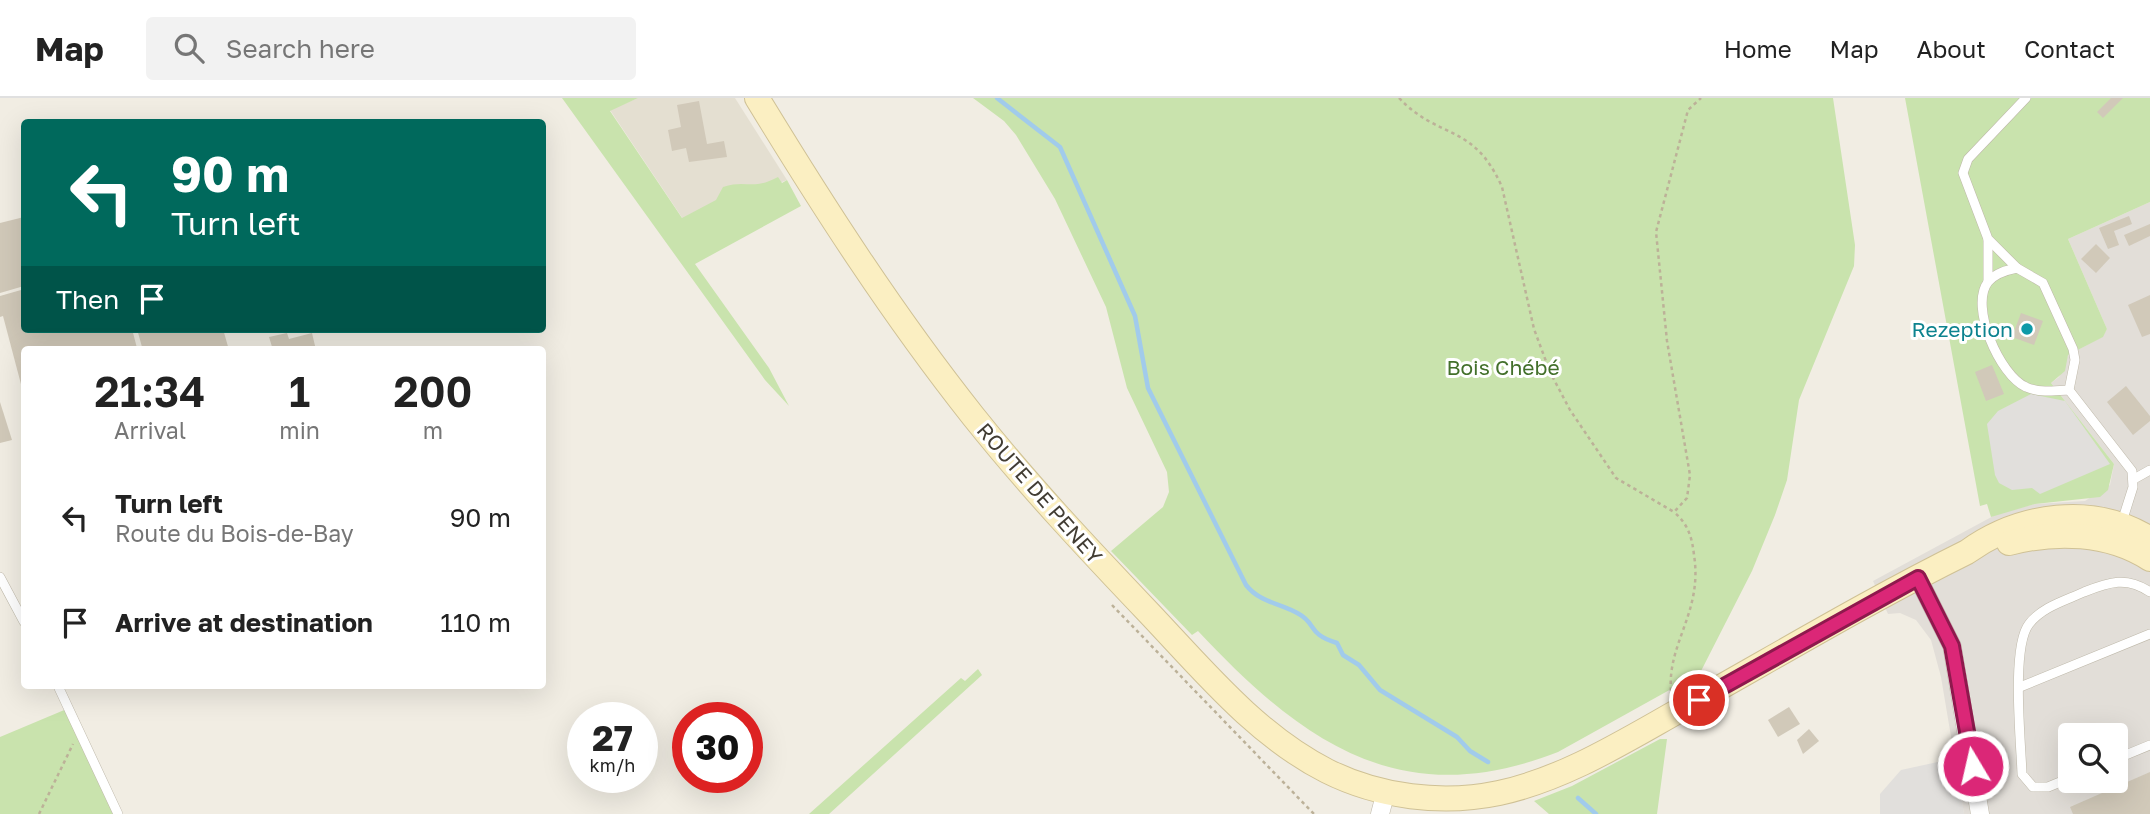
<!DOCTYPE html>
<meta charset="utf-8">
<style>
:root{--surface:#fff;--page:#f2f2f2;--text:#222;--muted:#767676;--line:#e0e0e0}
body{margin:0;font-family:"Golos Text",sans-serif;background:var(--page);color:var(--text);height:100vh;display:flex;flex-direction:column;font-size:26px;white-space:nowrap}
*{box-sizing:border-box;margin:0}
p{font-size:23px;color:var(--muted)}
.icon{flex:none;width:38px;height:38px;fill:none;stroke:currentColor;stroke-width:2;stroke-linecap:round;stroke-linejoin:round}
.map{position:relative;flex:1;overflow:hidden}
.sheet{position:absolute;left:21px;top:248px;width:525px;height:343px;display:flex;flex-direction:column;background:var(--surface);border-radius:7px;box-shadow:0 7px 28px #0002}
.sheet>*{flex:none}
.banner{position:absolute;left:21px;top:21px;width:525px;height:214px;border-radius:7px;box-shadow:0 7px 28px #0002;background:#00695c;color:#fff;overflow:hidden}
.controls{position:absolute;left:2058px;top:625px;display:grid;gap:14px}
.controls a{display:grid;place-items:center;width:70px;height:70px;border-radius:7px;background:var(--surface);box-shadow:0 7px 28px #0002;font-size:35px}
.speed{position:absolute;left:567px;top:604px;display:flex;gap:14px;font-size:35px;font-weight:700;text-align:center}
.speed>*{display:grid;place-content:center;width:91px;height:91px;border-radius:50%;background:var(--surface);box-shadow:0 7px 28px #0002;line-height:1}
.speed small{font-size:18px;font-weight:400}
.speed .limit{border:10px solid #d22;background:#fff;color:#111}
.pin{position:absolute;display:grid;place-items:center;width:60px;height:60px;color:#fff;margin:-30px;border:4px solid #fff;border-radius:50%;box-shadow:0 2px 7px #0007}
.me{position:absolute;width:77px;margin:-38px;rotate:351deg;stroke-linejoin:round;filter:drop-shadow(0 0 5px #0008)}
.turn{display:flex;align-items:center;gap:24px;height:147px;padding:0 35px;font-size:32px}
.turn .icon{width:91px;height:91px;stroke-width:2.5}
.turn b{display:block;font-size:49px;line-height:60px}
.then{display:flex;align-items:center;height:66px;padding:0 35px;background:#0003;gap:14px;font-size:26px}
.eta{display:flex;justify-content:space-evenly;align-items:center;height:119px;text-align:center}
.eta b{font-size:42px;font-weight:600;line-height:49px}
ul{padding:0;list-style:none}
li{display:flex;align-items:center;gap:21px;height:105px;padding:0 35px}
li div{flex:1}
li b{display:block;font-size:26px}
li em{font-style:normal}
header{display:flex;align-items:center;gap:42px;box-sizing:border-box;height:98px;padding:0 35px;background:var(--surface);border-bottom:2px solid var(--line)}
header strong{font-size:33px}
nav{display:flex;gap:38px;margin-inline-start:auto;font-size:24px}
.search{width:490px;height:63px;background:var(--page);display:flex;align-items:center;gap:18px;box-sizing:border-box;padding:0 24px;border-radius:7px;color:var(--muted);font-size:26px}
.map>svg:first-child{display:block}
</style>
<header>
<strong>Map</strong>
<div class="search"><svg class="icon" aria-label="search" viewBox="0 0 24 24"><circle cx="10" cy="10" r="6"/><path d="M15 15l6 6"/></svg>Search here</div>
<nav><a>Home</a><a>Map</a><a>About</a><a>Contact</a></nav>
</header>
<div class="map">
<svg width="2150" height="716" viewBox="0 0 2150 716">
<rect width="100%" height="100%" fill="#f1ede3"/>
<polygon fill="#e4dfd1" points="638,0 735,0 787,82 683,121 610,12"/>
<path fill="#e2ded8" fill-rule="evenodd" d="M2150 104V716H1964L1941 579 1931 542 1916 522 1900 515 1888 516 1873 483 1997 416 2035 406 2085 403 2110 387 2114 366 2051 285 2059 279 2068 257 2102 239 2107 231 2068 141ZM2070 637H2116V682H2070Z"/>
<g fill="#c9e3ad">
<path d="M562 0H638L610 13 682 120 716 102 723 89C747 81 752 93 778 79L782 85 787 82 801 108 695 166 769 270 789 308 765 282Z"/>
<path d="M973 0H1833L1855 147 1854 168 1799 302 1787 382 1775 417 1752 473 1700 575 1558 654C1401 716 1302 644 1198 533L1192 537 1111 453 1163 409 1169 394 1167 374 1127 290 1106 209 1055 101 1016 37 1004 23Z"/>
<polygon points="1905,0 2150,0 2150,104 2068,141 2107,231 2103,239 2068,257 2065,273 2051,285 2114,366 2108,392 2100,399 2035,406 1991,419 1987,406 1980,408"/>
<polygon points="978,571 982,577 829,716 809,716 961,580 965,583"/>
<polygon points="69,610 118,716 0,716 0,639"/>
<polygon points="1660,641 1667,641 1657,716 1549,716 1534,703 1572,688"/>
</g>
<g fill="#e1dfdc">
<polygon points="2031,296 2065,303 2110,366 2040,396 2032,390 2012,392 1999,385 1995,377 1987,326 1998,313"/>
<polygon points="1956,660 1964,716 1880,716 1880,696 1901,672"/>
</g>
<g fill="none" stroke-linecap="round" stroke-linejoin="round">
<g stroke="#a1cbeb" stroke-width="4.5">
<path d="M997 0 1060 49 1135 218 1148 290 1246 487C1260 505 1281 505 1299 516 1317 526 1307 536 1337 545L1343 557 1359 567 1380 592 1457 639 1470 653 1488 664"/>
<polyline points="1578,700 1596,716"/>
</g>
</g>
<g fill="#d1c9b9">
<polygon points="2111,0 2123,0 2103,20 2097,14"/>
<polygon points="699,3 707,46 724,43 727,59 689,64 686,50 672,53 668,32 681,29 677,7"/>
<polygon points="2129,118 2132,126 2114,133 2119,147 2108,151 2099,130"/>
<polygon points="24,119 24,188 0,195 0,125"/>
<polygon points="2150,126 2150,138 2129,148 2124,137"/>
<polygon points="2096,146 2110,160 2096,175 2081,161"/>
<polygon points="21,192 24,203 24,231 132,231 137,250 142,249 137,231 223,231 229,252 24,252 22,290 3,218 0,219 0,198"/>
<polygon points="2150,197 2150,236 2142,239 2128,207"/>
<polygon points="2021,215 2043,223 2034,247 2012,239"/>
<polygon points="287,235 289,241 312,235 316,252 273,252 269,239"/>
<polygon points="1992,267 2004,296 1986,303 1975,274"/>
<polygon points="2126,288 2150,318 2150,323 2133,337 2107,304"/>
<polygon points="0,304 12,342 0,345"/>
<polygon points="1789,609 1800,626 1778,639 1768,622"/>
<polygon points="1809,631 1819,643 1803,656 1797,642"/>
<polygon points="2150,674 2150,716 2073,716 2070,709"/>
</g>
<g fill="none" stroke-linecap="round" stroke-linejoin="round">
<defs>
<g id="lane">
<polyline points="1988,142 1988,183"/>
<polyline points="2017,170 1988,141 1963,75 1968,61 2026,0"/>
<path d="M2069 292 2075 262 2073 251 2043 185 2017 170C2007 172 1995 175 1988 184 1969 208 2000 278 2026 289 2039 295 2055 293 2069 292L2132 373 2133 389 2121 427"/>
<polyline points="2134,381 2150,372"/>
<polyline points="0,479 24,524"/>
<polyline points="58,588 118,716"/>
<polyline points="2020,589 2150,536"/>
<polyline points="2116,661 2150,647"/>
<path d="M2070 680 2048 689H2033L2022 676C2021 645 2011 549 2029 526 2042 509 2064 503 2084 494 2109 484 2127 478 2150 494"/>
</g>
<g id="street">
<polyline points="1918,480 1952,548 1980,716"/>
<polyline points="1380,716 1386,693"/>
</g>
<g id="secondary">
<path d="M757 0C824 110 893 217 973 318 1028 387 1088 451 1149 515 1203 572 1256 637 1327 673 1379 699 1442 707 1499 695 1564 681 1623 644 1680 612 1775 559 1870 502 1967 454 2020 416 2093 405 2150 441"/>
<path d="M2009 445C2056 433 2108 434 2150 461"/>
</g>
</defs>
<use href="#lane" stroke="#beb8a9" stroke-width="10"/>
<use href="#street" stroke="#beb8a9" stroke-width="19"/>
<use href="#secondary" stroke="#cfc195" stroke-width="26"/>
<g stroke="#bcb198" stroke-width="2.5" stroke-dasharray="3.5 3.5" stroke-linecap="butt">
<path d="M1399 0C1440 43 1473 24 1502 89L1534 231 1550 274 1570 312 1616 380 1674 414 1687 400 1690 377 1667 243 1656 134 1688 12 1701 0"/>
<polyline points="1112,507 1314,716"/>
<path d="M1671 593C1667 545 1703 514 1694 457 1692 439 1688 426 1674 414"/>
<polyline points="39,716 73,646"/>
</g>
<use href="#lane" stroke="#fff" stroke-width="9"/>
<use href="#street" stroke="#fff" stroke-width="18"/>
<use href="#secondary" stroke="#fbefc2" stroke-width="24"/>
</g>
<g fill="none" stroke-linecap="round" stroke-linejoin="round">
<defs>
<polyline id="route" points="1699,602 1918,480 1952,548 1973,668"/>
</defs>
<use href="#route" stroke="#8e194d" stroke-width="18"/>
<use href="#route" stroke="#db2777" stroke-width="12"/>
</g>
<circle fill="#0f9aa8" stroke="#fff" stroke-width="2.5" cx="2027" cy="231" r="7"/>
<g text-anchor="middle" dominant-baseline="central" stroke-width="6" stroke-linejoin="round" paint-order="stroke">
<g font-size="21" fill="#0d838f" stroke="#fff" text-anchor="end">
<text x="2013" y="231">Rezeption</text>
</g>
<g font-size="21" fill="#43702b" stroke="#fff">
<text x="1503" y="269">Bois Chébé</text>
</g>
<g font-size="21" fill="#423d34" stroke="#fff">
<text transform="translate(1040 395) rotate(49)">ROUTE DE PENEY</text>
</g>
</g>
</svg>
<div class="controls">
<a><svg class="icon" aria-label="search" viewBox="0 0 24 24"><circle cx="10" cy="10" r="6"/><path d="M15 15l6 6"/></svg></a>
</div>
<div class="speed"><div>27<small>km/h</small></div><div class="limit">30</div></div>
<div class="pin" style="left:1699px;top:602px;background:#d93025"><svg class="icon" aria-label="arrive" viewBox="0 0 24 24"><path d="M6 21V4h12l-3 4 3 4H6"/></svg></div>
<svg class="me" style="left:1973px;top:668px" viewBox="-20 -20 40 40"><circle r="17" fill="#db2777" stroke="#fff" stroke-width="3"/><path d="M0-11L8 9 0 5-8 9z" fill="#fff"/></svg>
<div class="banner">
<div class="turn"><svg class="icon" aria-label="left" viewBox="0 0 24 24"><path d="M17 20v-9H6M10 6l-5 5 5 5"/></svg><div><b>90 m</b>Turn left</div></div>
<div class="then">Then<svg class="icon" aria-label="arrive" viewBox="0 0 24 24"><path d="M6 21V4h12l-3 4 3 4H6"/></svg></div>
</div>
<section class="sheet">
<div class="eta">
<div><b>21:34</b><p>Arrival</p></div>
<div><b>1</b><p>min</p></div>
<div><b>200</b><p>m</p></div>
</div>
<ul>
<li><svg class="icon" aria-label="left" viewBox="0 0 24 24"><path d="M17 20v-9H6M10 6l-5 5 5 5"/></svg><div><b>Turn left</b><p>Route du Bois-de-Bay</p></div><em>90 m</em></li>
<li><svg class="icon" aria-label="arrive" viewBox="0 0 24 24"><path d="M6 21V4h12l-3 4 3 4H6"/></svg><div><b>Arrive at destination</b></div><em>110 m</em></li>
</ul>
</section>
</div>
